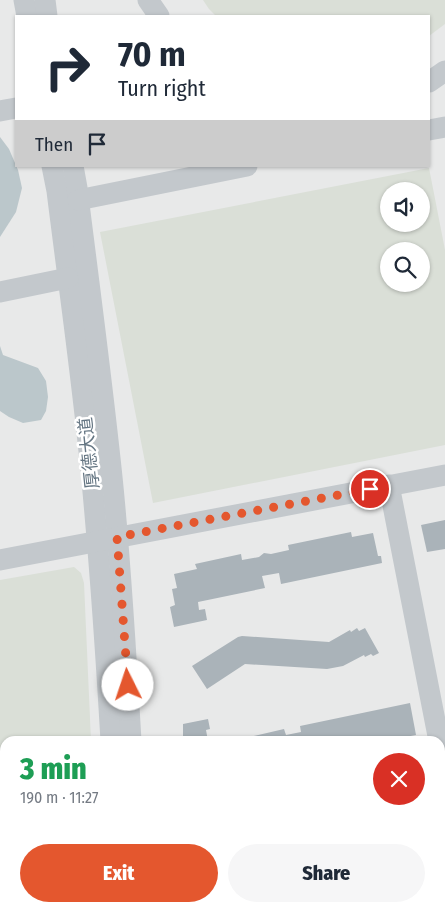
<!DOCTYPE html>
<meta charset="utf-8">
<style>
:root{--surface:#fff;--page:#f6f6f7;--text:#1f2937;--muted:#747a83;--accent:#e4572e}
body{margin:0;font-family:"Fira Sans Condensed","Noto Sans SC",sans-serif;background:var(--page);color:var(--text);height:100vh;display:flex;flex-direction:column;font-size:19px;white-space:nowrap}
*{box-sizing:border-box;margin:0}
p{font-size:16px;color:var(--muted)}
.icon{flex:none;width:28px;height:28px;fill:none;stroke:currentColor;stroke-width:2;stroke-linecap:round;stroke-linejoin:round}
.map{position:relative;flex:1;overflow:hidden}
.details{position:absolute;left:0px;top:736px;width:445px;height:176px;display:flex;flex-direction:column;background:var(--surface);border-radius:15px 15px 0 0;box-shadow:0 1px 4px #0004}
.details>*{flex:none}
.guide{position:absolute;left:15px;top:15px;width:415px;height:152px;border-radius:0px;box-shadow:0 1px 4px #0004;background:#fff;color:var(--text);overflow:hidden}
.fabs{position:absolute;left:380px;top:182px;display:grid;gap:10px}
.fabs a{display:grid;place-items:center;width:50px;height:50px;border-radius:50%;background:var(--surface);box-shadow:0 1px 4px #0004;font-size:25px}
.pin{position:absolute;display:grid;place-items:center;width:42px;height:42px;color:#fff;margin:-21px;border:2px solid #fff;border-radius:50%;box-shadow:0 1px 5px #0007}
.me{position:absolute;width:55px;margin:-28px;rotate:356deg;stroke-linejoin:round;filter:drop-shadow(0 0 4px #0008)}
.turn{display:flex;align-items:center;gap:18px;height:105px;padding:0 20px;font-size:22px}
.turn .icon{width:65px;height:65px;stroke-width:2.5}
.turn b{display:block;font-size:35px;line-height:42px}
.then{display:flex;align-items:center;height:48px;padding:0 20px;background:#0003;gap:10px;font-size:19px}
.round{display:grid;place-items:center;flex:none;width:52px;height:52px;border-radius:26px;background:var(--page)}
.head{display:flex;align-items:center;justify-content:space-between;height:85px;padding:0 20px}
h1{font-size:30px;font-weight:800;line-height:38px;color:#1e9e55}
.cta{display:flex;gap:10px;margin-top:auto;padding:10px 20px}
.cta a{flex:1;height:58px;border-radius:30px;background:var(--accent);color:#fff;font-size:20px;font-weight:800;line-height:58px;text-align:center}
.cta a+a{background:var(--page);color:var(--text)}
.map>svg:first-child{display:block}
</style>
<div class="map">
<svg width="445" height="912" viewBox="0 0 445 912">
<rect width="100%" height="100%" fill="#fafaf8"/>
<path fill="#e8e9e9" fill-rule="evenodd" d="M0 0H445V912H0ZM16 16H429V166H16ZM389 191H421V224H389ZM389 251H421V284H389ZM5 741H440V908H5Z"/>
<g fill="#dadfd7" fill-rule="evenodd">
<polygon points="203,0 445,0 445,24 429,36 429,16 216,16 209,9"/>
<path d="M429 168 445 250V445L153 503 100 232ZM421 191V224H389V191ZM389 251H421V284H389Z"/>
<polygon points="74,567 81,573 84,583 91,741 5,741 5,846 0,847 0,580"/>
</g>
<g fill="#bbc7cb">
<polygon points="0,137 9,149 18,170 22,188 16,212 0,237"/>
<polygon points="0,346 3,355 38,368 46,381 48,397 46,411 41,420 23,423 9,417 0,411"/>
</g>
<g fill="#aab3b9">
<polygon points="445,520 445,549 427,552 421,525"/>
<polygon points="351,532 352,537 373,533 378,556 381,556 382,563 281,584 279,573 262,576 265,588 198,602 199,610 205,609 207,620 174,627 170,607 175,605 172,589 177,588 174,574 197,569 195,564 241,554 242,560 259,557 264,553 271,554 289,550 288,545"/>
<polygon points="357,628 359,631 365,628 379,653 373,656 371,654 365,657 364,655 343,666 327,669 245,664 207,689 192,666 238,637 242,636 329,642 350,630 351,632"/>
<polygon points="410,703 416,735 394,739 395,741 232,741 284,729 286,735 301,732 300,726"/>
<polygon points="208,719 210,729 206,730 208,741 183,741 183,724"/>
<polygon points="340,908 440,908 441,912 326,912 326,910"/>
</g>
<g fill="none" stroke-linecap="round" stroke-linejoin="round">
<g stroke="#c3c8cc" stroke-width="21">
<polyline points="24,0 27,16"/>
<polyline points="45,0 47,16"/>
<polyline points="148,0 159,16"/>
<polyline points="429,82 445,71"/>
<polyline points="0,111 16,108"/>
<polyline points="429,130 445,127"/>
<path d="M52 166 57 191C69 288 83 384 92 481 100 567 106 654 111 741"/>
<path d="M73 166 77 188C89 284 102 381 112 477 121 565 126 653 131 741"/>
<polyline points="78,200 247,166"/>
<polyline points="0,292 68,278"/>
<polyline points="389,485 439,741"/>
<polyline points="0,560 445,475"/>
<polyline points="440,744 445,769"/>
<polyline points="440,847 445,846"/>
<polyline points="0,865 5,864"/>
<polyline points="106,912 129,908"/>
</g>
</g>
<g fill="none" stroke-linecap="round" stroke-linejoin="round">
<polyline stroke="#e4572e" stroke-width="9" stroke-dasharray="0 16.2" points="128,685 117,537 370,489"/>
</g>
<g text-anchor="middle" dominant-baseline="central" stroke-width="5" stroke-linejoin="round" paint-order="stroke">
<g font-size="18" fill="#657683" stroke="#fff">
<text transform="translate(89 453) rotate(-96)">厚德大道</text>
</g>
</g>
</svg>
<div class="fabs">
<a><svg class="icon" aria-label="sound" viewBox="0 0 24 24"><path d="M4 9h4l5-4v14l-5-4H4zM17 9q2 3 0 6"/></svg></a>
<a><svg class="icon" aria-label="search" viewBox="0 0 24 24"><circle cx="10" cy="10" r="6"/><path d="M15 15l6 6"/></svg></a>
</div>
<div class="pin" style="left:370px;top:489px;background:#d93025"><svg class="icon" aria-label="arrive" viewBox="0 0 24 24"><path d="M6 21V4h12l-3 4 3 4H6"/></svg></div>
<svg class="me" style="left:128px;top:685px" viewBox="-20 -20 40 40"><circle r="19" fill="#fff"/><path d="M0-13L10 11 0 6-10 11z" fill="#e4572e"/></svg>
<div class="guide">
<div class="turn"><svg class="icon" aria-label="right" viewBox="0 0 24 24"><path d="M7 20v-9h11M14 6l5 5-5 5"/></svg><div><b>70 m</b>Turn right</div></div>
<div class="then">Then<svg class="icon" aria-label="arrive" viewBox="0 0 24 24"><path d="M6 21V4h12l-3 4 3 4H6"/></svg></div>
</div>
<section class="details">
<div class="head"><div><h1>3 min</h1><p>190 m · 11:27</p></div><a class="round" style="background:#d93025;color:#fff"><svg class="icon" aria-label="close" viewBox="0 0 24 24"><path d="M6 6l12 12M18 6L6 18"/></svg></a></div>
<div class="cta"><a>Exit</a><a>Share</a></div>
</section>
</div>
